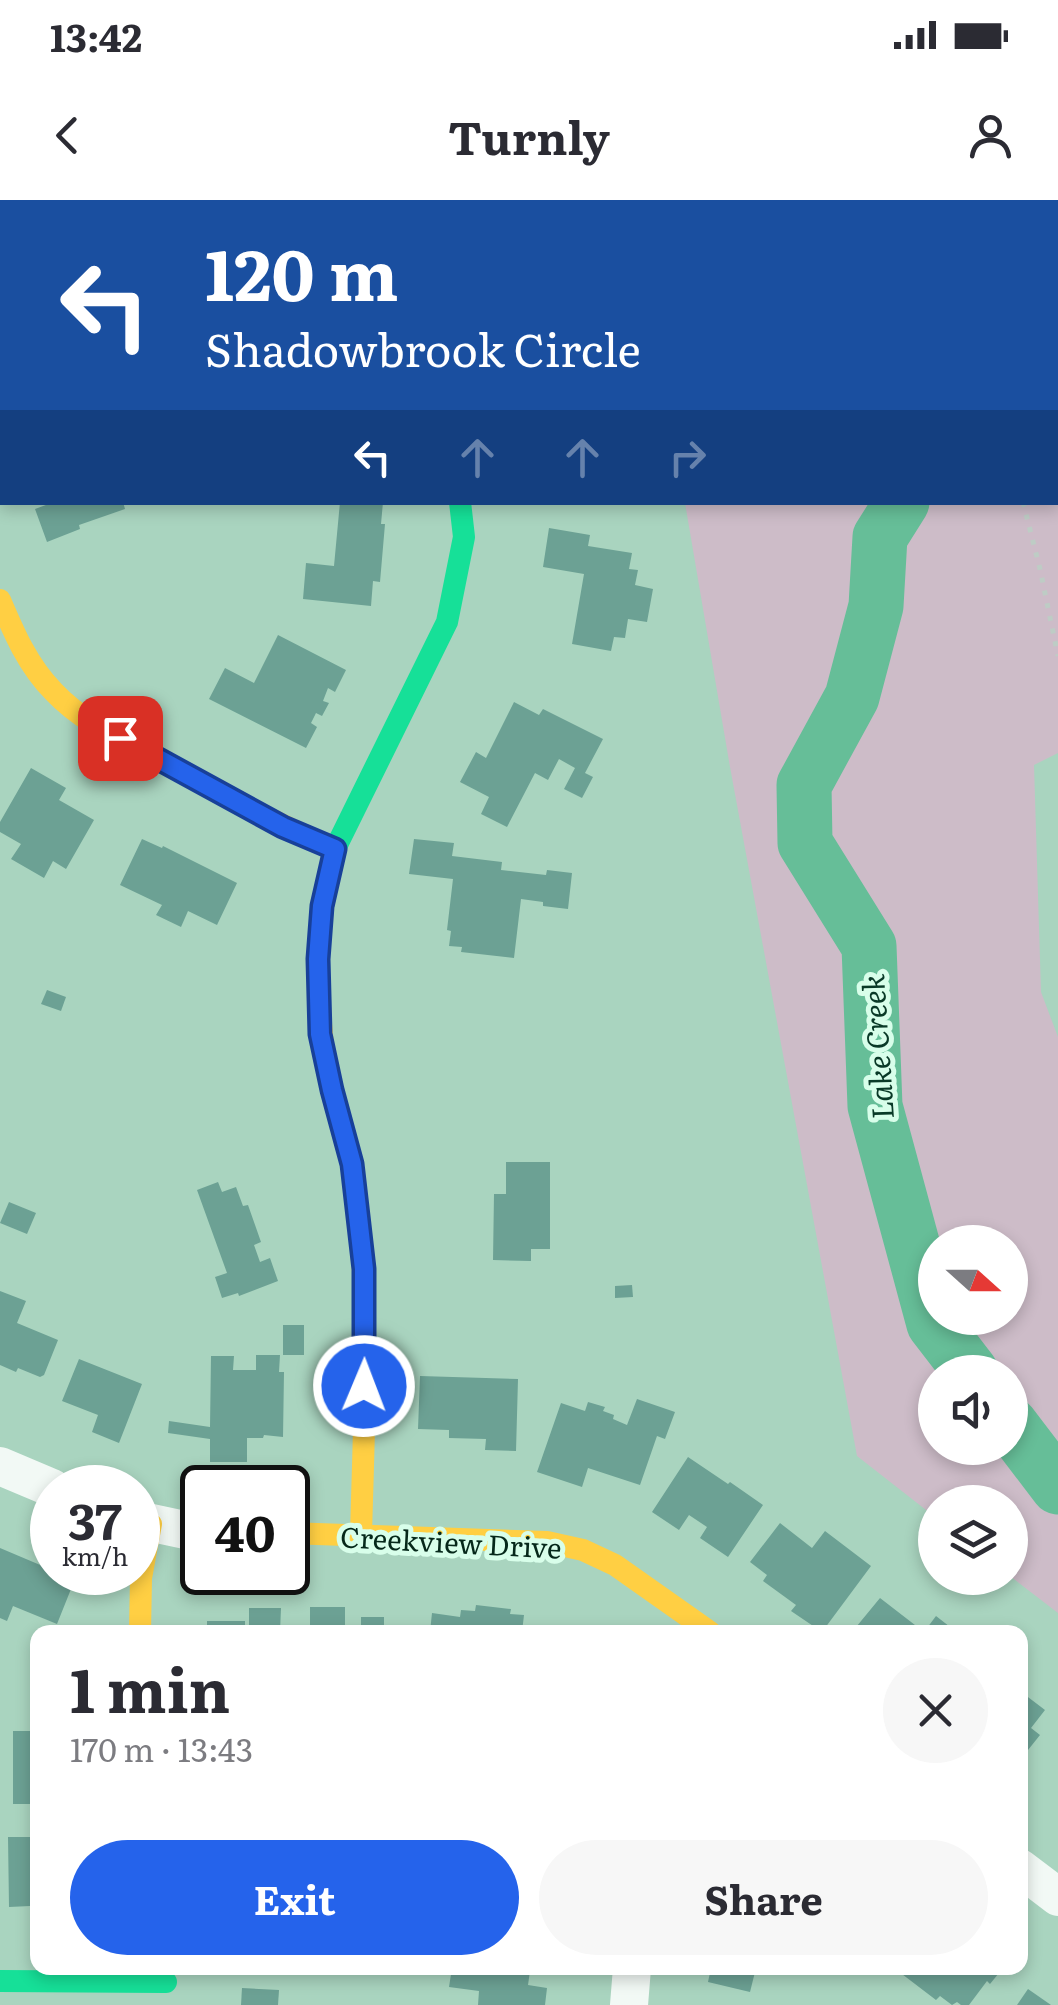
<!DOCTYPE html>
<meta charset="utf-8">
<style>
:root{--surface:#fff;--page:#f7f7f7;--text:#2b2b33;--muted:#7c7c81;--accent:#2563eb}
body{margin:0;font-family:Literata,serif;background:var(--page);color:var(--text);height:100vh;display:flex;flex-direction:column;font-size:38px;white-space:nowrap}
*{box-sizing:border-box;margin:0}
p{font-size:32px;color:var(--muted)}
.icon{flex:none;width:55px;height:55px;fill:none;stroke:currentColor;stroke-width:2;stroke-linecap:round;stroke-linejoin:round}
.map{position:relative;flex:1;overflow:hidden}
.panel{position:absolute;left:30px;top:1425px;width:998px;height:350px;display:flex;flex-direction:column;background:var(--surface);border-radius:20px;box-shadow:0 5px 15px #0003}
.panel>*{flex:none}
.banner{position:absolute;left:0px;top:0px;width:1060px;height:305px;box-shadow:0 5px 15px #0003;background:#1a4fa0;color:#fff;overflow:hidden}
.needle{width:65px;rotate:111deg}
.controls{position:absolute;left:918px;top:1025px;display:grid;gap:20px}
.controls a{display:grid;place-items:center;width:110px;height:110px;border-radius:50%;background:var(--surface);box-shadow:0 5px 15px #0003;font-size:50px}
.speed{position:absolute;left:30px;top:1265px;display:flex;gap:20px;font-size:50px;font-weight:700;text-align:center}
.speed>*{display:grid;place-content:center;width:130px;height:130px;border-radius:50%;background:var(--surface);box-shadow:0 5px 15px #0003;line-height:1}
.speed small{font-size:25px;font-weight:400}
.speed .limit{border:5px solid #111;border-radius:15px;background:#fff;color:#111}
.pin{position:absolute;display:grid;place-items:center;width:85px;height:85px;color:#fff;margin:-42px;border-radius:20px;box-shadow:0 5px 15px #0006}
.me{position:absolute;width:110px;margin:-55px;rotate:1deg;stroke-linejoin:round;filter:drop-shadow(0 0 8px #0008)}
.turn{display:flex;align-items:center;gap:35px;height:210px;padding:0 40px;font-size:45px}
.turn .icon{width:130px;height:130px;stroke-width:2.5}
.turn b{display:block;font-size:70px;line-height:85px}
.lanes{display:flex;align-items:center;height:95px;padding:0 40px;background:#0003;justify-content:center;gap:50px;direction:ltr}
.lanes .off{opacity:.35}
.round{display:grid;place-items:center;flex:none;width:105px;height:105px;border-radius:52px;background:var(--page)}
.head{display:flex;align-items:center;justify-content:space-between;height:170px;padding:0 40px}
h1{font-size:60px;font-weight:700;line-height:75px}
.action{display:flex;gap:20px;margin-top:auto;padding:20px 40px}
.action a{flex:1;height:115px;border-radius:60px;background:var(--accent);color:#fff;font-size:40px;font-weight:700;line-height:115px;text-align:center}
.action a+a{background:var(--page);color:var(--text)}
.status{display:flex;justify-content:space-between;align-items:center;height:70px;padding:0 50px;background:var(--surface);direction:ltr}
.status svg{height:28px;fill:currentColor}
header{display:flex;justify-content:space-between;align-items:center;height:130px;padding:0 40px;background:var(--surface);font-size:45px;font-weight:700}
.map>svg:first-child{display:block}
</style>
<div class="status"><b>13:42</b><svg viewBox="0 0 49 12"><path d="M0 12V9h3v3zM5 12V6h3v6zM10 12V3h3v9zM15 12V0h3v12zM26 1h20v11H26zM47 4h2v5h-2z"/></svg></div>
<header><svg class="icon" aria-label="back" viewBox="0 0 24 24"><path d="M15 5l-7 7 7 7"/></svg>Turnly<svg class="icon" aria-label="person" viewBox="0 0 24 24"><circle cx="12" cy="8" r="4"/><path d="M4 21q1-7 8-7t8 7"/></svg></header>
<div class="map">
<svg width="1058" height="1805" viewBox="0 0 1058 1805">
<rect width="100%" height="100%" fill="#a9d4bf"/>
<path fill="#cdbcc8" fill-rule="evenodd" d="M635 0H1058V553L1034 565 1041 792 1058 837V1413L1010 1376V1302H935V1317L857 1256 730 567 685 303 1058 302V2H635ZM935 1042H1010V1118H935ZM935 1172H1010V1248H935Z"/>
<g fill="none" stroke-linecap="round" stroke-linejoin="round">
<g stroke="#66be98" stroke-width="55">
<polyline points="811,0 812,2"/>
<polyline points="902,302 880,337 876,406 852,497 804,585 805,643 869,746 875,906 934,1124 971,1172"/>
<polyline points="1010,1224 1058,1287"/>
</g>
</g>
<g fill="#6ca194">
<polygon points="54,302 123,302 125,309 79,325 80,329 47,342 35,309"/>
<polygon points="340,302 383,302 381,324 385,324 380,382 373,381 371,406 303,399 306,363 334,366"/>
<polygon points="549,328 590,335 588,346 632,353 629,369 638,370 635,385 653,389 647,422 628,419 625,438 614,437 611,451 572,444 584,374 543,367"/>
<polygon points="278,435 346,470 335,492 328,488 323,501 329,503 322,516 316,513 311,523 317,527 306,548 209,499 225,468 254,483"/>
<polygon points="514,502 539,515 543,509 603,539 585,573 593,577 582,598 564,589 575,568 559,559 548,580 535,573 507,627 481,614 489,597 460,582 476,552 486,558"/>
<polygon points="31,568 66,588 59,600 94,620 66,669 53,661 44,678 11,659 21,644 0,632 0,622"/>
<polygon points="142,639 162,648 163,646 237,683 217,725 188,711 181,727 156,715 162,705 120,685"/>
<polygon points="414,639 454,643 452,656 502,662 501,670 546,675 547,670 572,673 568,709 543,706 543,702 521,699 514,758 461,752 462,747 449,746 451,731 447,730 453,679 409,674"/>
<polygon points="47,790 66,797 61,811 41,804"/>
<polygon points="506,962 550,962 550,1049 531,1049 531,1061 493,1060 494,994 506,994"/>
<polygon points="218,982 222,992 236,987 243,1006 248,1005 261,1042 254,1045 260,1062 270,1058 278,1081 239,1096 238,1093 222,1098 215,1077 227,1073 197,990"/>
<polygon points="9,1002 36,1013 27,1034 0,1023"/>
<polygon points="632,1085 633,1097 615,1098 615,1086"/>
<polygon points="0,1091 26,1101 17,1123 58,1140 44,1175 40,1177 18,1168 16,1172 0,1165"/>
<rect x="283" y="1125" width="21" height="30"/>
<polygon points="256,1155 280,1155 279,1172 284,1172 283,1237 264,1235 263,1238 247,1238 247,1262 210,1262 210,1239 168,1233 169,1221 210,1227 211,1156 234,1156 233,1170 256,1170"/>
<polygon points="79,1159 142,1184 119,1243 92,1232 98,1215 62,1201"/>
<polygon points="420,1176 518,1179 516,1251 485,1250 486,1239 449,1238 449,1230 418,1229"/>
<polygon points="637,1199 675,1212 665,1239 657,1236 640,1285 588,1268 582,1287 537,1272 561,1203 585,1211 588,1202 605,1207 603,1211 614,1215 613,1219 627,1225"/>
<polygon points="688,1257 728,1284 730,1282 763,1305 728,1357 700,1338 707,1327 689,1315 679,1330 652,1312"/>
<polygon points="780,1323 812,1348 825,1331 871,1366 822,1432 791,1411 796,1405 763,1381 767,1375 750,1362"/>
<polygon points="0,1348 52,1370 52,1372 75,1379 57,1424 13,1406 7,1421 0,1418"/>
<polygon points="880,1398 924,1432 936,1416 954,1430 952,1432 852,1432"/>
<polygon points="476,1405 511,1409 510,1414 524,1415 522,1432 430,1432 432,1413 460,1417 461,1410 475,1411"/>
<polygon points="310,1407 345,1407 345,1429 361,1429 361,1417 384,1417 384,1432 310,1432"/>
<polygon points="249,1408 281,1408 280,1432 249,1432"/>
<rect x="207" y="1421" width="38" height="11"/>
<polygon points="1020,1491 1045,1510 1031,1528 1040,1535 1020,1560"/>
<rect x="13" y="1531" width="25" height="73"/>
<polygon points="8,1637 38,1637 38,1712 30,1712 30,1706 9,1707"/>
<polygon points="452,1768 555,1768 554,1774 530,1771 528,1785 547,1788 545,1805 478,1805 479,1791 449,1787"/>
<polygon points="711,1768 756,1768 750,1792 708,1782"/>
<polygon points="901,1768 1003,1768 990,1784 987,1781 969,1805 961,1805 957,1802 952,1805 940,1796 936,1800 898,1771"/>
<polygon points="242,1788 279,1790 278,1805 241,1805"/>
<polygon points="1028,1789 1051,1805 1017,1805"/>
</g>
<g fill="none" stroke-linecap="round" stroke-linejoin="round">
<g stroke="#beccc5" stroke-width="5" stroke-dasharray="5 8" stroke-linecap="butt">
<polyline points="955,0 955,2"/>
<polyline points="1023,302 1040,369 1058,456"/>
</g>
<polyline stroke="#f2f9f5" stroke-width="18" points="899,2 905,0"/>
<g stroke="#f2f9f5" stroke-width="38">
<polyline points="350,0 351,2"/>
<polyline points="0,1266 52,1288"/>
<polyline points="138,1320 185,1330 202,1330"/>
<polyline points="1020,1668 1058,1697"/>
<polyline points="629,1805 632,1768"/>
</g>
<g stroke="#16e098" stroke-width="22">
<polyline points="319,779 318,759 323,706 335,649 447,422 464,337 460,302"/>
<polyline points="0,1781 166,1782"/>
</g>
<g stroke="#ffcf43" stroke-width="22">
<path d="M0 400C14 433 28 466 54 492 84 524 126 541 164 562 220 593 276 624 335 649"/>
<path d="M319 779C320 818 322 855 332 893 338 918 348 942 352 968 372 1089 364 1213 361 1336"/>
<polyline points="288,1333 547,1342 583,1350 615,1365 710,1432"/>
<polyline points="140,1432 141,1378 151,1324"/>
</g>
</g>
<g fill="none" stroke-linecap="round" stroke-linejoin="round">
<defs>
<polyline id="route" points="120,538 283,627 335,649 322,706 318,759 320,834 332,890 352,964 364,1069 364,1186"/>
</defs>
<use href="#route" stroke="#184099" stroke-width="25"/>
<use href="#route" stroke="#2563eb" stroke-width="18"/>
</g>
<g text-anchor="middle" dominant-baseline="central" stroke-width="10" stroke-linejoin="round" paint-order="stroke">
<g font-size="28" fill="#05281a" stroke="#d8feea">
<text transform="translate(451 1341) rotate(3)">Creekview Drive</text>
</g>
<g font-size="30" font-style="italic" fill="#093927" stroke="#d8feea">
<text transform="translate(876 847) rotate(-94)">Lake Creek</text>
</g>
</g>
</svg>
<div class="controls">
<a><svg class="needle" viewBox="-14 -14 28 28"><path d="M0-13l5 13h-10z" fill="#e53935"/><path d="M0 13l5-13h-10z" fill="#7c7c81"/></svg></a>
<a><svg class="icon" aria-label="sound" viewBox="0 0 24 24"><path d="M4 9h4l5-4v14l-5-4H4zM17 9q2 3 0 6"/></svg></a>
<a><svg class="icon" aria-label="layers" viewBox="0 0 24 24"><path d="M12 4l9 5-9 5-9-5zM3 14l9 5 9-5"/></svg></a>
</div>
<div class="speed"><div>37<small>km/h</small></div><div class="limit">40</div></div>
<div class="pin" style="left:120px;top:538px;background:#d93025"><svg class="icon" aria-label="arrive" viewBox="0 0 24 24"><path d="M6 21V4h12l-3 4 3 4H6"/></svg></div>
<svg class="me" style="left:364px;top:1186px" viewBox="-20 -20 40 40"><circle r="17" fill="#2563eb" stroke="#fff" stroke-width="3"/><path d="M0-11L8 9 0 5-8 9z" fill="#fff"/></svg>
<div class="banner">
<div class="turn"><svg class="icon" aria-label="left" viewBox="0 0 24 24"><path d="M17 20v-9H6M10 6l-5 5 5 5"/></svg><div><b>120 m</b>Shadowbrook Circle</div></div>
<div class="lanes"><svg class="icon" aria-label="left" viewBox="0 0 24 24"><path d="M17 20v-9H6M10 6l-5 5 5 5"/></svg><svg class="icon off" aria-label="ahead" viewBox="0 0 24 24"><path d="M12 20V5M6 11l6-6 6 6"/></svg><svg class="icon off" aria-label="ahead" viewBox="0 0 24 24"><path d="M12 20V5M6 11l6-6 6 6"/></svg><svg class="icon off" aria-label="right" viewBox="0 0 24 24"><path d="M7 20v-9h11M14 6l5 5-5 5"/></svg></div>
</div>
<section class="panel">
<div class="head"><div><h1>1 min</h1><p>170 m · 13:43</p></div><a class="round"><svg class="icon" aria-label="close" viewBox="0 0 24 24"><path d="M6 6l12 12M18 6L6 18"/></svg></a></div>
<div class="action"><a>Exit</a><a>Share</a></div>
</section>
</div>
